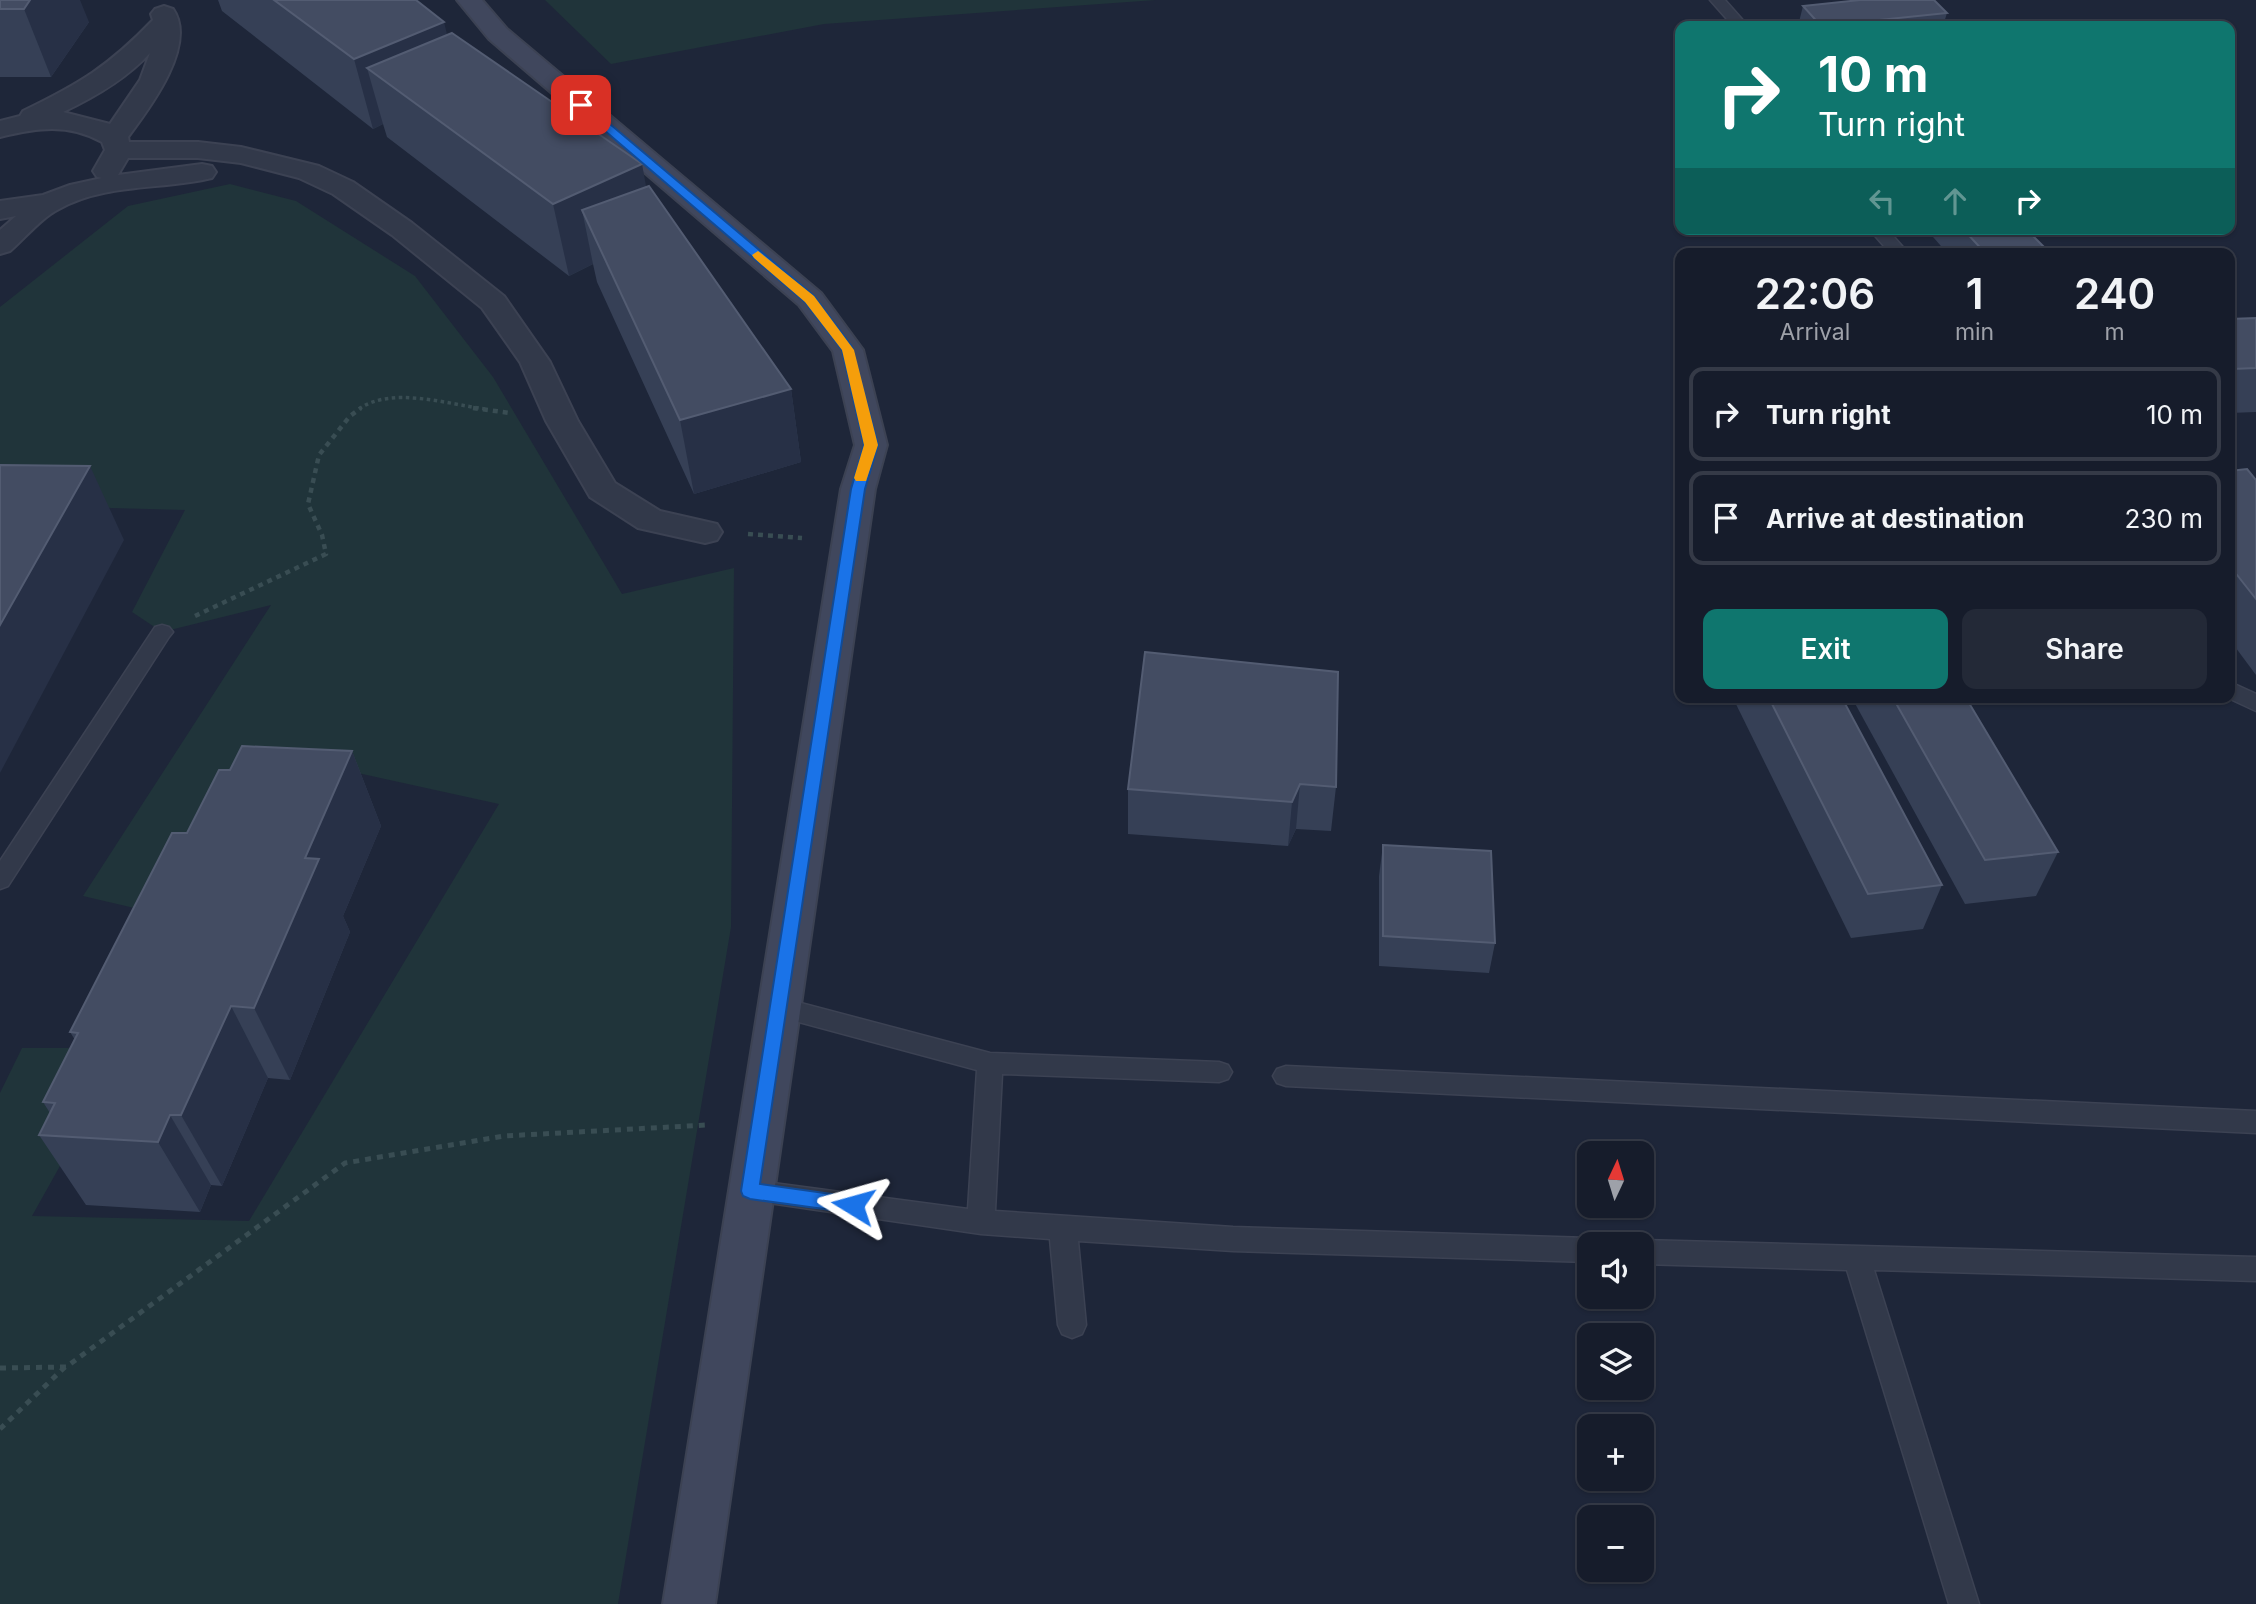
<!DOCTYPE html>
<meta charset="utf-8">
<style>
:root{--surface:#161c2b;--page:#232937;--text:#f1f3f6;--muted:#9ea1a9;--line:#353a47;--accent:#0f766e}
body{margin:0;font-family:Inter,sans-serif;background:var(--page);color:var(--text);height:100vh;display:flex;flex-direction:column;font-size:26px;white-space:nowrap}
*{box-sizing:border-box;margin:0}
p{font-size:23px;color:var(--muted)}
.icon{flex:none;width:38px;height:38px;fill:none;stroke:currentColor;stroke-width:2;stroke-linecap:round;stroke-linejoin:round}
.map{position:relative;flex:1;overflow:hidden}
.drawer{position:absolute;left:1675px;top:248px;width:560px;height:455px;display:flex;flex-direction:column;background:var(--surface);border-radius:14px;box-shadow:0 2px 5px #0004,0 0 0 2px var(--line)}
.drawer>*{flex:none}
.top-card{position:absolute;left:1675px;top:21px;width:560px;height:214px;border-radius:14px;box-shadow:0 2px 5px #0004,0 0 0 2px var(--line);background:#0f766e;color:#fff;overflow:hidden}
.needle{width:46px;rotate:4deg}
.controls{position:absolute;left:1577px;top:1141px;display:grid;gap:14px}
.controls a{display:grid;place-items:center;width:77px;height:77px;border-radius:14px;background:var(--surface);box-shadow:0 2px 5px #0004,0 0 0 2px var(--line);font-size:35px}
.pin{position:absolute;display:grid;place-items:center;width:60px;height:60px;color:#fff;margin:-30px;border-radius:14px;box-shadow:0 4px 10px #0006}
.me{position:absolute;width:77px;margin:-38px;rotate:278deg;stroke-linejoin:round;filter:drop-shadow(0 0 5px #0008)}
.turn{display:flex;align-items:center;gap:24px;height:147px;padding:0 28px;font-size:32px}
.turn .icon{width:91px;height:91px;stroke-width:2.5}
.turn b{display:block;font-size:49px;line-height:60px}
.lanes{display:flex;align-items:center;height:66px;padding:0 28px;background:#0003;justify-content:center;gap:35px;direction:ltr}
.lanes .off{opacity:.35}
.eta{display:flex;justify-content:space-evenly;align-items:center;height:119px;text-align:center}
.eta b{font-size:42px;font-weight:600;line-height:49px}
.primary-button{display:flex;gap:14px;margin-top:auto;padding:14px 28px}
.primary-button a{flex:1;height:80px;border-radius:14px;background:var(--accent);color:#fff;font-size:28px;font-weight:600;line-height:80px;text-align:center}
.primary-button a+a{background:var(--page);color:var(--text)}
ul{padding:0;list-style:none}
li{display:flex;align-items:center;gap:21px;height:94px;margin:0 14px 10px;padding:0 14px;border:4px solid var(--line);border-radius:14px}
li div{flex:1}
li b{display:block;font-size:26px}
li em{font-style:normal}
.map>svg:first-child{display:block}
</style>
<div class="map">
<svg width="2256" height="1604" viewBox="0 0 2256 1604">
<rect width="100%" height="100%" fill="#1e2639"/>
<g fill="#20343a">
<polygon points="545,0 1156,0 824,24 611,64"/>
<polygon points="230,184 296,201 415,276 493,377 622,594 734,568 731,927 618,1604 0,1604 0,1093 22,1048 126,1048 32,1216 249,1221 499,804 294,759 177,918 83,896 271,605 162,632 132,612 185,510 0,505 0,307 128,206"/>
</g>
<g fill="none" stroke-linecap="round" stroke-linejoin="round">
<defs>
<g id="lane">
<polygon points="1710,0 1725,0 1748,26 1733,26"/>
<polygon points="1869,229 1887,229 1909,254 1891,254"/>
<polygon points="162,625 169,627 173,632 169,637 8,886 0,889 0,861 155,627"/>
<polygon points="2230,682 2256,694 2256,711 2228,698"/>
<polygon points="778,997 990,1053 1219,1062 1228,1065 1232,1072 1228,1079 1219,1082 1002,1074 995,1211 1233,1227 1589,1238 1600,1244 1589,1244 1589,1262 1233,1251 1078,1241 1086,1325 1082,1334 1072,1338 1062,1334 1058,1325 1050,1239 981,1234 741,1199 737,1191 741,1183 750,1180 968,1209 977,1070 769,1014 766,1007 769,1000"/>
<polygon points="1286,1066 2256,1111 2256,1133 1286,1086 1277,1083 1273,1076 1277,1069"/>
<polygon points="1642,1240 2256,1257 2256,1281 1874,1270 1979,1604 1949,1604 1847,1270 1642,1264 1642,1244 1632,1244"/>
</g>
<path id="street" d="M164 6 173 9C198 45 149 109 128 137L129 142H198L241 147 319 166 353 182 412 223 504 296 550 362 578 421 615 483 660 511 717 524 722 532 717 540 705 543 638 528 590 497 546 421 520 362 482 308 392 235 333 194 299 178 241 163 198 158H128L118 175 202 164 212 166 216 172 212 178C162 190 105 183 59 209 41 218 25 238 10 251L0 254V230L16 216 0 219V201L43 195 70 185 102 178 97 177 93 171 105 150 102 142C68 123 37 128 0 137V121L20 116 23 111C79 84 109 66 153 20L151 14 155 9ZM150 53 140 80 110 124 63 112C95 97 126 79 150 53Z"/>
<polygon id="secondary" points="457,0 482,0 507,29 821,293 863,350 887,445 875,489 715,1604 663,1604 841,489 855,445 833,351 799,305 489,39"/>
</defs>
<use href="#lane" stroke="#3c4253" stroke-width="3"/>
<use href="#street" stroke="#3c4253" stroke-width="4"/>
<use href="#secondary" stroke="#3c4253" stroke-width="4"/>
<path stroke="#394d53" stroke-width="3.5" stroke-dasharray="3.5 3.5" stroke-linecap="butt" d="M359 409C391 386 447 404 485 409"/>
<g stroke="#394d53" stroke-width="4.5" stroke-dasharray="5 5" stroke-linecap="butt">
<polyline points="473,408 510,413"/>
<polyline points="748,534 802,538"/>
<polyline points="195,616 326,554 322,535 308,504 319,455 350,416 361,408"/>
</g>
<g stroke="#394d53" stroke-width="5" stroke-dasharray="6 6" stroke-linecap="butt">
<polyline points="0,1368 66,1367 345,1163 504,1136 707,1125"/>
<polyline points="0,1429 65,1367"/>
</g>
<use href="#lane" fill="#32394a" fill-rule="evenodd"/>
<use href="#street" fill="#32394a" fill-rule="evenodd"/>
<use href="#secondary" fill="#40475d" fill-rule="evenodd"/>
</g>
<g fill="#364056">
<polygon points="0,0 89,22 51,77 0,77"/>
<polygon points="218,0 416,0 447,36 646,187 791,389 801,462 694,494 597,282 593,264 569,276 387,137 383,124 373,129 222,11"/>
<polygon points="1803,6 1947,13 1943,26 1798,26"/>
<polygon points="1926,229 2026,229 2051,254 1948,254"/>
<polygon points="2256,318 2256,412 2230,413 2230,319"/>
<polygon points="2230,471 2256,480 2256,675 2230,640"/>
<polygon points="1145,652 1336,787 1331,831 1296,829 1288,846 1128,834 1128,789"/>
<polygon points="1733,698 1842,698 1942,885 1923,929 1851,938"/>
<polygon points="1852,698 1966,698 2058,852 2036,896 1965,904"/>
<polygon points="352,751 381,826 343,916 350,932 290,1080 268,1078 222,1186 211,1185 200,1212 86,1205 39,1135 50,1113 43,1102 75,1040 70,1032 187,833"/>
<polygon points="1383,845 1495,943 1489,973 1379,966 1379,876"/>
</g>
<g fill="#273046">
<polygon points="30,0 80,0 89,22 51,77 24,9"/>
<polygon points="444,22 461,91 367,68 383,124 373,129 354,59"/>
<polygon points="642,164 655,235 582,210 593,264 569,276 553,204"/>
<polygon points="791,389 801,462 694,494 680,420"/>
<polygon points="90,466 124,540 0,773 0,625"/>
<polygon points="352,751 381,826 343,916 350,932 290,1080 254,1008 305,858"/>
<polygon points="1300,784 1296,829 1288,846 1292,802"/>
<polygon points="231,1006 268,1078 222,1186 181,1115"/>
<polygon points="170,1115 211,1185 200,1212 158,1142"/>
</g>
<g fill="#434c62" stroke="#535c72" stroke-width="2">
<polygon points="0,0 30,0 24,9 0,9"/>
<polygon points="274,0 416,0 444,22 354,59"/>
<polygon points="1860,0 1934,0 1947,13 1821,26 1803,6"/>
<polygon points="452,33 642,164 553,204 367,68"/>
<polygon points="649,186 791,389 680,420 582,210"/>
<polygon points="1963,229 2026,229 2051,254 1986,254"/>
<polygon points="2256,318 2256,368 2232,369 2230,366 2230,319"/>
<polygon points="0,465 90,466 0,625"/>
<polygon points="2247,469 2256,480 2256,599 2230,566 2230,471"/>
<polygon points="1145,652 1338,672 1336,787 1300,784 1292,802 1128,789"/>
<polygon points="1769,698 1842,698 1942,885 1868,894"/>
<polygon points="1893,698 1966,698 2058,852 1985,860"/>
<polygon points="242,746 352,751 305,858 319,859 254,1008 231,1006 181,1115 170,1115 158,1142 39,1135 55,1103 43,1102 78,1033 70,1032 172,833 187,833 219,770 230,770"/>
<polygon points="1383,845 1491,851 1495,943 1383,936"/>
</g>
<polygon fill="#1a73e8" stroke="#114b97" stroke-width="2" points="577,103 585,103 814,296 852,347 878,445 865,489 760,1184 853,1197 859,1199 862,1205 859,1210 853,1213 750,1199 743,1196 741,1191 851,489 864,445 842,350 805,302 577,107"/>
<polygon fill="#f59e0b" points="758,251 814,296 854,350 878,445 866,481 856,481 854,478 864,445 842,350 805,302 754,258 752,255"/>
</svg>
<div class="controls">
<a><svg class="needle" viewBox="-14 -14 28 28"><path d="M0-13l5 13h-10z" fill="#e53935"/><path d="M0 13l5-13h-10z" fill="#9ea1a9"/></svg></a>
<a><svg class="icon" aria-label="sound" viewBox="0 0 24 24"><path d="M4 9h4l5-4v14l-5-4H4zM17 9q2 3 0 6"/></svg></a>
<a><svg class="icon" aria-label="layers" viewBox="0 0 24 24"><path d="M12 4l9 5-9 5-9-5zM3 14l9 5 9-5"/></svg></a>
<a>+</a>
<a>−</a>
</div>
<div class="pin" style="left:581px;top:105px;background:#d93025"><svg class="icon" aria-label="arrive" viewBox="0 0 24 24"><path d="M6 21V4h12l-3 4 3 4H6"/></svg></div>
<svg class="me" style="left:853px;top:1205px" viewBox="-20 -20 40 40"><path d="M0-17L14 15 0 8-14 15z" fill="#1a73e8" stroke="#fff" stroke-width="4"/></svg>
<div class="top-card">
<div class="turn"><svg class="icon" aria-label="right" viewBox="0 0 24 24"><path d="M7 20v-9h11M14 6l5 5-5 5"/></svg><div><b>10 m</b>Turn right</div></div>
<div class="lanes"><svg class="icon off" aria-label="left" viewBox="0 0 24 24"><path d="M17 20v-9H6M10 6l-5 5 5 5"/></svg><svg class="icon off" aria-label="ahead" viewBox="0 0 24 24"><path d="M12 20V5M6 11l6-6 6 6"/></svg><svg class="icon" aria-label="right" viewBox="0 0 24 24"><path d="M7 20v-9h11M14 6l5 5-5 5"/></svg></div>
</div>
<section class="drawer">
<div class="eta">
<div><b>22:06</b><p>Arrival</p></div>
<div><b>1</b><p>min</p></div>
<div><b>240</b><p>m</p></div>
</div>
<ul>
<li><svg class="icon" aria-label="right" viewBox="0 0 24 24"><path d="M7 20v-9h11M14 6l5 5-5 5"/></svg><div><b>Turn right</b></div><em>10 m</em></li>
<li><svg class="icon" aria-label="arrive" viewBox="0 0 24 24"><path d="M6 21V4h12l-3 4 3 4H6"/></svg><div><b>Arrive at destination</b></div><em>230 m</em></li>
</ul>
<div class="primary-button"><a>Exit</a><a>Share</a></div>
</section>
</div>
